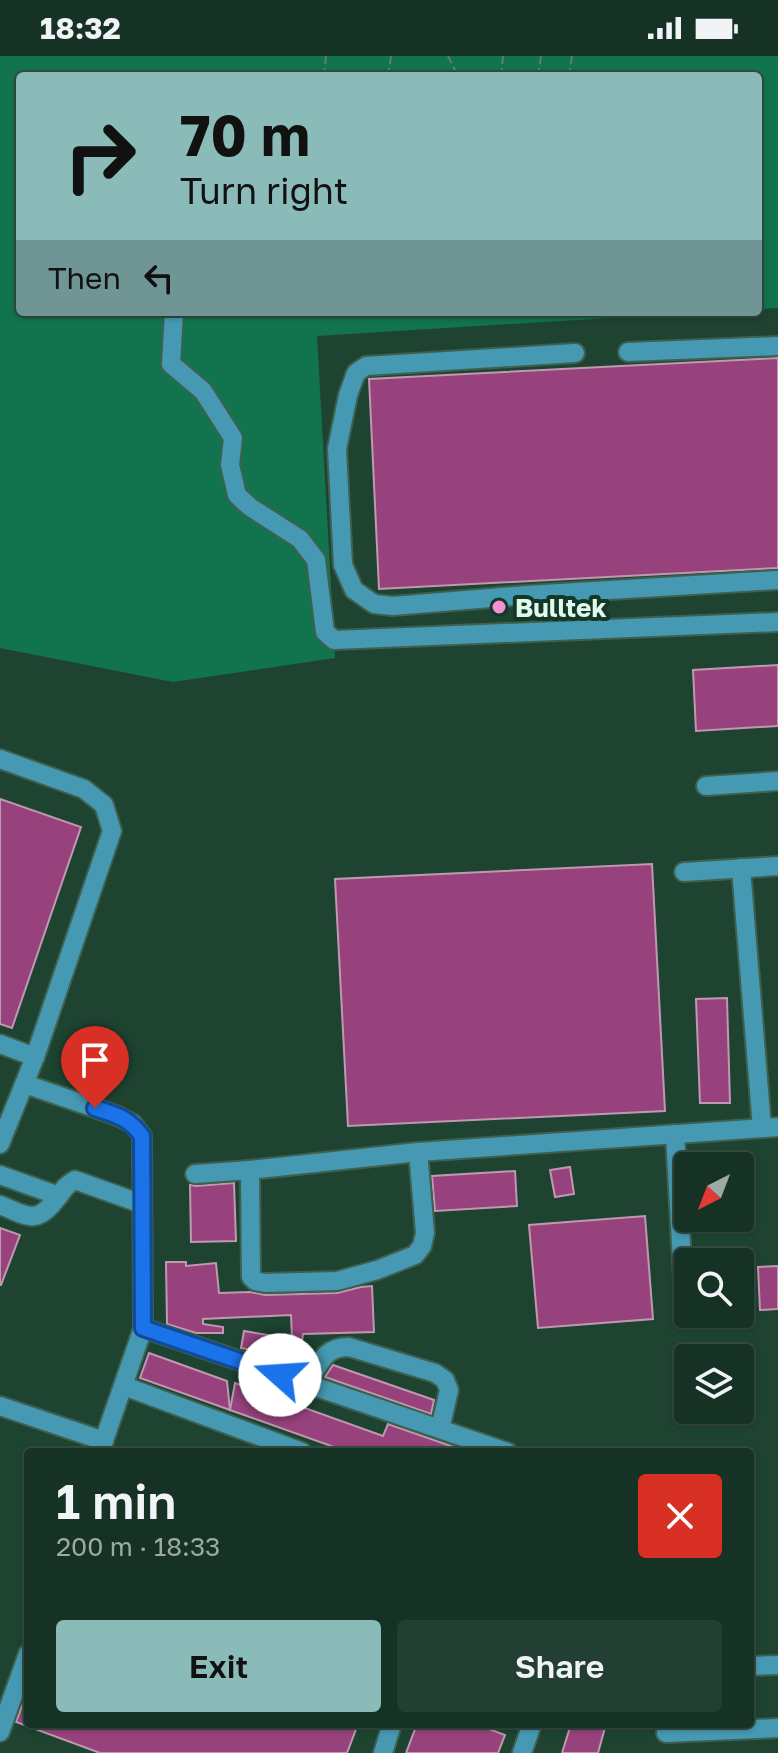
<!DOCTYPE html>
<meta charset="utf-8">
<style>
:root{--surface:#163225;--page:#233e32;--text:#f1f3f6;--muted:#9eaaa7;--line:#354d42;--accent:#8bbbb9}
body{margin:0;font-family:"Golos Text",sans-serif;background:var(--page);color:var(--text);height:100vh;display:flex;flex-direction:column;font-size:30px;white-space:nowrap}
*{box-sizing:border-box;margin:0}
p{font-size:26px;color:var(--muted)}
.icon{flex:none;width:44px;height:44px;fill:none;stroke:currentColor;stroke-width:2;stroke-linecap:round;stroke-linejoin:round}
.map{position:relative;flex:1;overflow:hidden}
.drawer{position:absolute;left:24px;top:1392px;width:730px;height:280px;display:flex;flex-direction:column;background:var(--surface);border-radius:8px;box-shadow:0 2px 6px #0004,0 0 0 2px var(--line)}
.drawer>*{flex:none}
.top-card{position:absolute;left:16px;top:16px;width:746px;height:244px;border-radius:8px;box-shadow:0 2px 6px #0004,0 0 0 2px var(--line);background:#8bbbb9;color:#111;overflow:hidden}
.needle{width:52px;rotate:222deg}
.buttons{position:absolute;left:674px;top:1096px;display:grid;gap:16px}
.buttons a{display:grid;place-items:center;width:80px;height:80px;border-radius:8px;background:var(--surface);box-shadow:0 2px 6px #0004,0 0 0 2px var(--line);font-size:40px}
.pin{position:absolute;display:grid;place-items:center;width:68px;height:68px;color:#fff;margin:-82px -34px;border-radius:50% 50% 50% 0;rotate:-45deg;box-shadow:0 0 8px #0007}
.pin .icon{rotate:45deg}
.me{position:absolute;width:88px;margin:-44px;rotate:289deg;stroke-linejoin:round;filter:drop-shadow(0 0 6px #0008)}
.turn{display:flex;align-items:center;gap:28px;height:168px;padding:0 32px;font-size:36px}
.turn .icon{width:104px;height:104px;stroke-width:2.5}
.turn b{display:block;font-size:56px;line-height:68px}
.then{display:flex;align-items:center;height:76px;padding:0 32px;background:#0003;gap:16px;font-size:30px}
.round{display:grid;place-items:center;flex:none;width:84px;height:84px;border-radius:8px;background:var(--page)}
.headline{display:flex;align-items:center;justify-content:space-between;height:136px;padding:0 32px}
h1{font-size:48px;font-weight:600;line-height:60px}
.cta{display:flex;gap:16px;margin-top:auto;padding:16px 32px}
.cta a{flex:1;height:92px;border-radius:8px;background:var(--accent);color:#111;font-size:32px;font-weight:600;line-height:92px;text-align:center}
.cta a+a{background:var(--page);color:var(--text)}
.status{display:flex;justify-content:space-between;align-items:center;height:56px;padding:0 40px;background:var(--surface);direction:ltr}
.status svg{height:22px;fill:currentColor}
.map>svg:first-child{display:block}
</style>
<div class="status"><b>18:32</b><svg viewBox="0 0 49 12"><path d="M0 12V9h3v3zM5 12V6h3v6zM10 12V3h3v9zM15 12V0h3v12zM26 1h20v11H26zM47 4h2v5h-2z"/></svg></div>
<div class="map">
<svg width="778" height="1697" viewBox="0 0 778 1697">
<rect width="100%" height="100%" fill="#1e4331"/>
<polygon fill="#11744e" points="0,0 778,0 778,252 758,253 758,20 20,20 20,256 707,256 317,280 335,602 173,626 0,592"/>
<g fill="#98427d" stroke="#be99b0" stroke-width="2">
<polygon points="778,302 778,512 379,533 369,323"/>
<polygon points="778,609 778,670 696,675 693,614"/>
<polygon points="0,743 81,771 12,972 0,968"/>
<polygon points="652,808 665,1055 348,1070 335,823"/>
<polygon points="727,942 730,1047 700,1047 696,943"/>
<polygon points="570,1111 574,1138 555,1141 550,1114"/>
<polygon points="515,1115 517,1150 435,1155 432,1120"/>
<polygon points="234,1127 236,1185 191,1186 190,1129 196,1130"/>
<polygon points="645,1160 653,1263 538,1272 529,1169"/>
<polygon points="0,1172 20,1179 1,1229 0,1229"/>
<polygon points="166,1206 186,1206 186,1210 216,1207 219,1237 250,1236 265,1239 337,1237 361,1231 372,1230 374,1276 303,1278 298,1312 292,1310 292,1301 241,1292 244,1275 292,1283 291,1259 203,1263 203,1268 223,1271 223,1277 196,1277 167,1268"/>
<polygon points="778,1210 778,1253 760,1254 758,1211"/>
<polygon points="149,1297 227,1325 230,1354 140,1322"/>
<polygon points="333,1309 434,1344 431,1358 325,1321"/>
<polygon points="235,1327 383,1380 388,1368 468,1396 385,1396 373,1392 372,1396 348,1396 230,1354"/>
<polygon points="28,1634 28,1668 358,1668 347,1697 100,1697 16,1666"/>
<polygon points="417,1668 476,1668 505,1679 498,1697 406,1697"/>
<polygon points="571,1668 606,1668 598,1697 562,1697"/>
</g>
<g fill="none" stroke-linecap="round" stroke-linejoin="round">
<defs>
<g id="minor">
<polyline points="174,256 171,308 203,335 233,382 230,409 237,439 250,451 300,483 316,504 325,576 334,584 778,566"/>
<polyline points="628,296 778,290"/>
<polyline points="575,297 366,310 356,317 348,339 337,393 343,509 354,534 374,548 393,550 527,539 778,524"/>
<polyline points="0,703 84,733 104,749 112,775 35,1001 0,1088"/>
<polyline points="706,730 778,725"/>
<polyline points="741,812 762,1072"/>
<polyline points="684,816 778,810"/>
<polyline points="0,988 35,1001"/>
<polyline points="25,1028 118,1060 133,1068 142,1080 143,1272 100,1396"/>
<polyline points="675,1078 683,1224"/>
<polyline points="250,1114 251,1221 255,1225 265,1227 337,1225 377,1214 415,1199 422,1190 425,1177 418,1096"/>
<polyline points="195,1118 250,1114 418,1096 778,1071"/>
<polyline points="0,1119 59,1140"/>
<path d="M0 1149C28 1160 36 1170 57 1142 63 1134 66 1129 75 1124L142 1148"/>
<polyline points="143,1272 507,1396"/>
<path d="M307 1328C320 1308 323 1291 349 1291L435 1317 445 1324 449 1334 440 1373"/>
<polyline points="124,1330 302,1396"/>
<polyline points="0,1350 104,1385"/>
<polyline points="750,1610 778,1609"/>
<polyline points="667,1668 666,1677 778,1672"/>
<polyline points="0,1676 28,1598"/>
<polyline points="383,1697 392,1668"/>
<polyline points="522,1697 532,1668"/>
</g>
</defs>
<use href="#minor" stroke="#3e604f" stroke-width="22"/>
<g stroke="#5f7f6f" stroke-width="2" stroke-dasharray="8 4" stroke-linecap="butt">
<polyline points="448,0 458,20"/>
<polyline points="324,20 326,0"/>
<polyline points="388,20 391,0"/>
<polyline points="501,20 503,0"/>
<polyline points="538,20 541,0"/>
<polyline points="569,20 572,0"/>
</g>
<use href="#minor" stroke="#4699b2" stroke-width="18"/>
</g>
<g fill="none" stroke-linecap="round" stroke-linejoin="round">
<defs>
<path id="route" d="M95 1052C116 1059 128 1061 142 1080L143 1272 280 1319"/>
</defs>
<use href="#route" stroke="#114b97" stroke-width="20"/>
<use href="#route" stroke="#1a73e8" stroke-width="14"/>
</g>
<circle fill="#f591d2" stroke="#123927" stroke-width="3" cx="499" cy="551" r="8"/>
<g text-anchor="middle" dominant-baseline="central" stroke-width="8" stroke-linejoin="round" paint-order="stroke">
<g font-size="26" font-weight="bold" fill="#e3f8ec" stroke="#123927" text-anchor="start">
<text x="515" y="551">Bulltek</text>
</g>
</g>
</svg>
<div class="buttons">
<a><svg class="needle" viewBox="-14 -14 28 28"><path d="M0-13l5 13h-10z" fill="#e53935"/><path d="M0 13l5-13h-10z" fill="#9eaaa7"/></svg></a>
<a><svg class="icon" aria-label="search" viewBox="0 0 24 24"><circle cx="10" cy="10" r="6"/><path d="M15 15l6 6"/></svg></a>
<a><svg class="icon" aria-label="layers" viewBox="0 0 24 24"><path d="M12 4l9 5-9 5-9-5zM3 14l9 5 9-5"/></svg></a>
</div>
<div class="pin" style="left:95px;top:1052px;background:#d93025"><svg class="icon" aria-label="arrive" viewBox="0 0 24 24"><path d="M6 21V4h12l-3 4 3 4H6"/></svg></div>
<svg class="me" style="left:280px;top:1319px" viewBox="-20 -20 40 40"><circle r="19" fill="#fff"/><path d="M0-13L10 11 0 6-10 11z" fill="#1a73e8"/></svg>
<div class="top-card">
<div class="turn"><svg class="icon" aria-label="right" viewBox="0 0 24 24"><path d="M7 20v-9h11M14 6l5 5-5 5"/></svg><div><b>70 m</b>Turn right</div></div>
<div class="then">Then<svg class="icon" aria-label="left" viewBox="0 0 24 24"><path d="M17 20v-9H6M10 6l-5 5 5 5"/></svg></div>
</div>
<section class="drawer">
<div class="headline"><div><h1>1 min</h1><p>200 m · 18:33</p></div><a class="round" style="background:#d93025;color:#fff"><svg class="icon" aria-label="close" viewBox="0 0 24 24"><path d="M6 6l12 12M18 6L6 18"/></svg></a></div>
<div class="cta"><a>Exit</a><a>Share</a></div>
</section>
</div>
